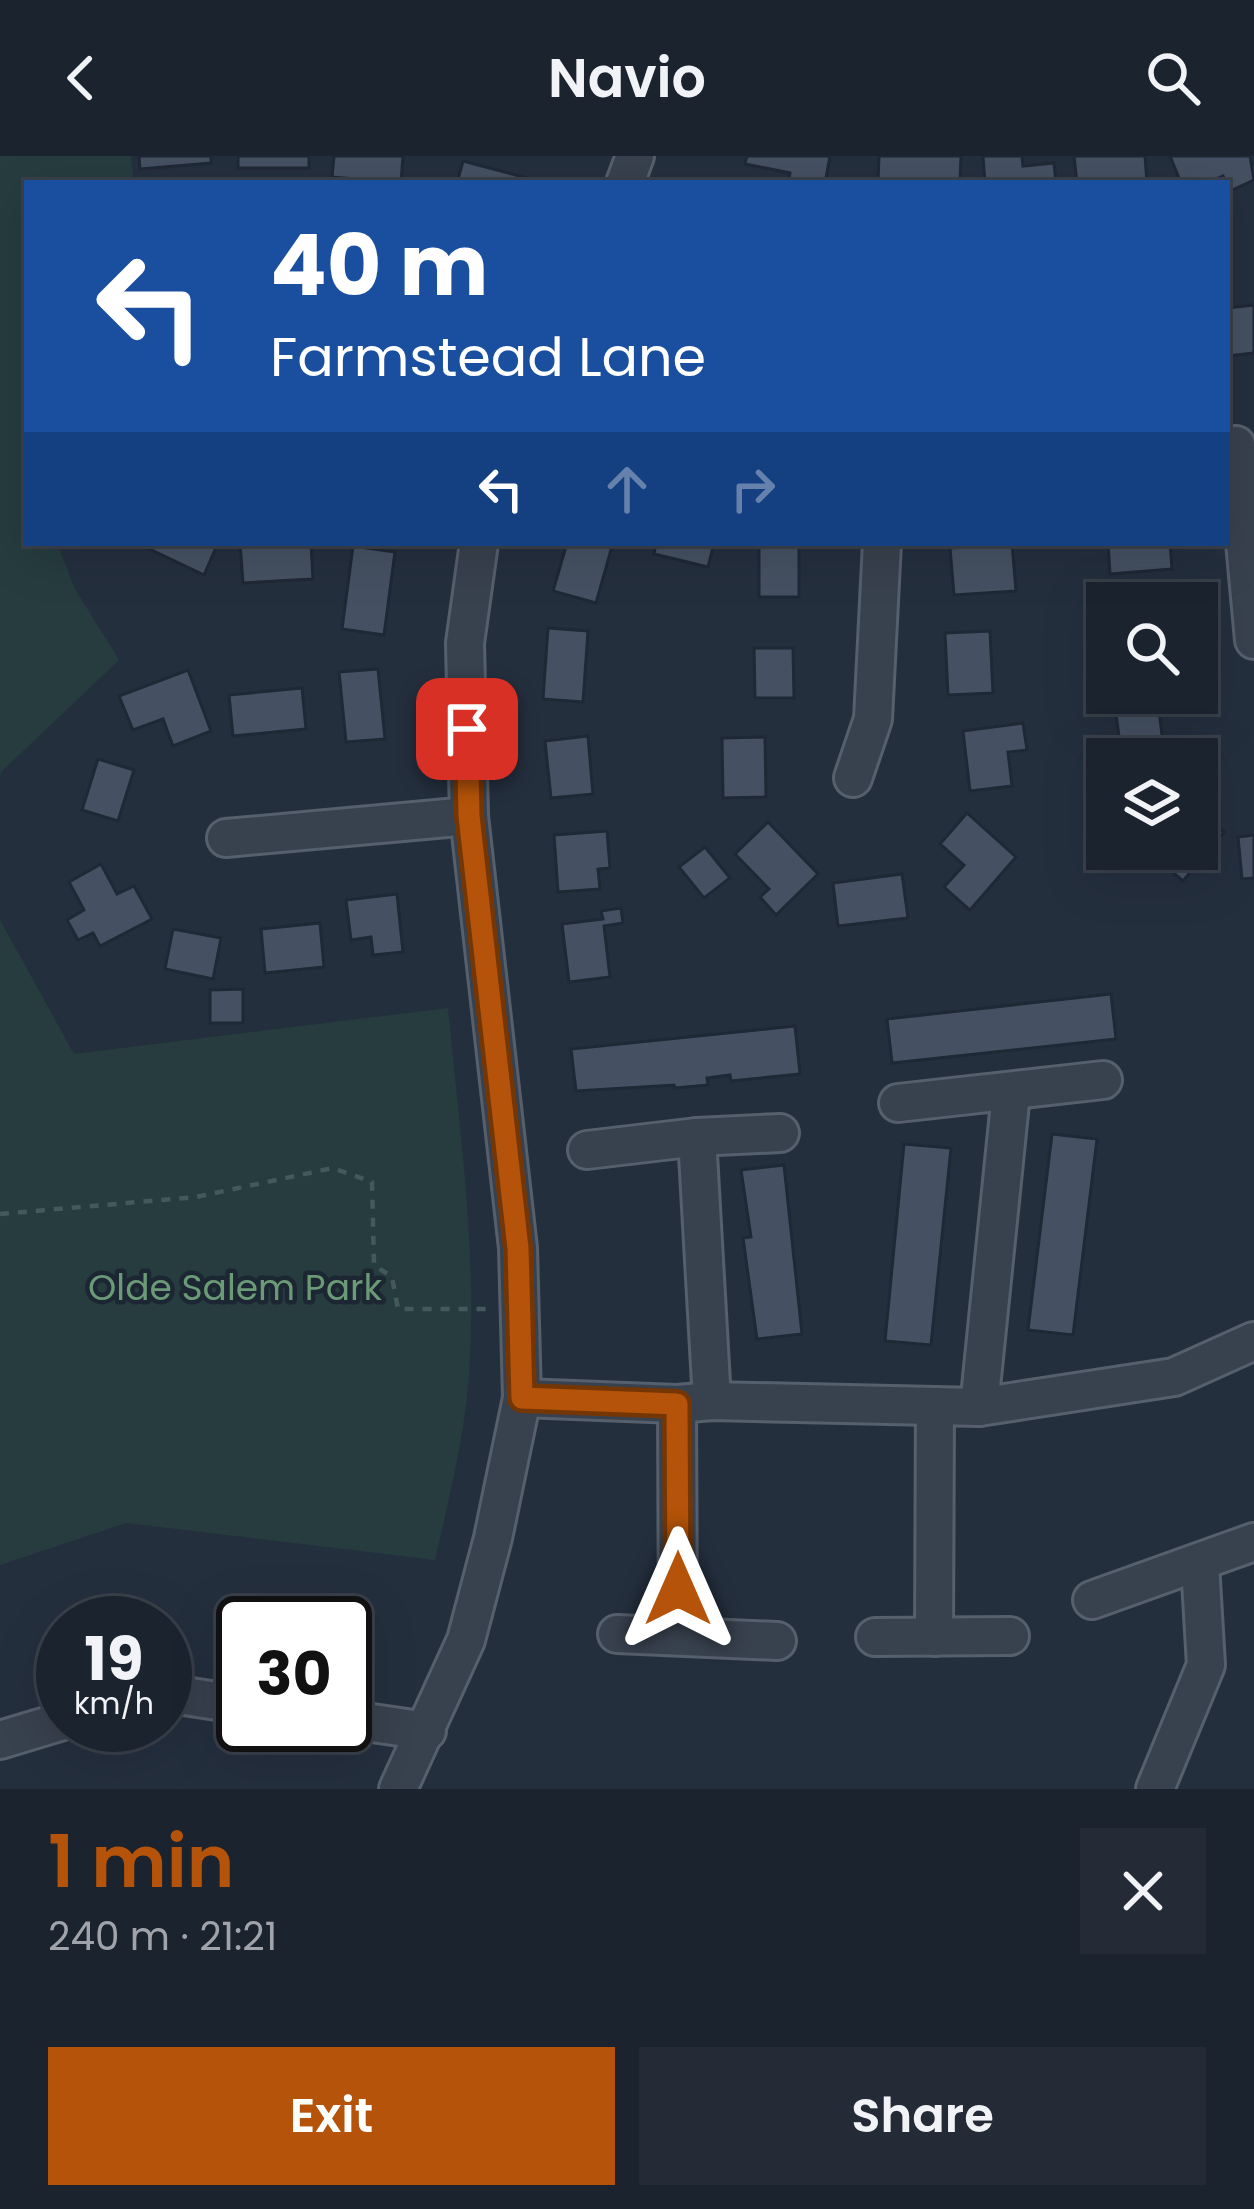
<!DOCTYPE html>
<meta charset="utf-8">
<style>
:root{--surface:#1b232e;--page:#242b36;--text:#f1f3f6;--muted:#a0a4aa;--line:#39404a;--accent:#b45309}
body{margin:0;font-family:Poppins,sans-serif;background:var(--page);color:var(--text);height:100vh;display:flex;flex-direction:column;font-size:45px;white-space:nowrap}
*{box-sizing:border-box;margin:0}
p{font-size:39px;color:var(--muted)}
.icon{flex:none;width:66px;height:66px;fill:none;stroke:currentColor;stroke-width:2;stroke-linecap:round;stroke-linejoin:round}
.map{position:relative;height:1633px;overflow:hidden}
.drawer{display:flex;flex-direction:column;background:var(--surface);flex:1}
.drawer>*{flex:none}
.hud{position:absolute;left:24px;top:24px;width:1206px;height:366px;border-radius:0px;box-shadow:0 12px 48px #0002,0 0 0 3px var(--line);background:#1a4fa0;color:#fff;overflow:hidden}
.tools{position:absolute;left:1086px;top:426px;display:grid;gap:24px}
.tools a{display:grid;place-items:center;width:132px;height:132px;border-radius:0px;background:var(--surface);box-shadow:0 12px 48px #0002,0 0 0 3px var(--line);font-size:60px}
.speed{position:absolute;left:36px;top:1440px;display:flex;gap:24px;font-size:60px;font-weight:700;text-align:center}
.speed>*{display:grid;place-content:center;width:156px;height:156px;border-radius:50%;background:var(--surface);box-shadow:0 12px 48px #0002,0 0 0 3px var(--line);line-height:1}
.speed small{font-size:30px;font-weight:400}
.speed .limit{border:6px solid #111;border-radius:18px;background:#fff;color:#111}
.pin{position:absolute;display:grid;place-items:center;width:102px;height:102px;color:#fff;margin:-51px;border-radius:24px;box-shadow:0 6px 18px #0006}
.me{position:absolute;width:132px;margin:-66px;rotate:0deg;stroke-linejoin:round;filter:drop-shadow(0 0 9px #0008)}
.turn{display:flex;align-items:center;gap:42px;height:252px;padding:0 48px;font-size:54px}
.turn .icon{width:156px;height:156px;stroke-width:2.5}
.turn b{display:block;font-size:84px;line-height:102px}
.lanes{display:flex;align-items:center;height:114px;padding:0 48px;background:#0003;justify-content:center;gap:60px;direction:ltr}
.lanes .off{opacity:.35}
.round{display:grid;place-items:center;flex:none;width:126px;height:126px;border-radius:0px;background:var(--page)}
.overview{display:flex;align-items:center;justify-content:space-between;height:204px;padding:0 48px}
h1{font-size:72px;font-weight:600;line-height:90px;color:var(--accent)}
.action{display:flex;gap:24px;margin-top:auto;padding:24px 48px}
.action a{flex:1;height:138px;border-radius:0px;background:var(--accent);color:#fff;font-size:48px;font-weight:600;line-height:138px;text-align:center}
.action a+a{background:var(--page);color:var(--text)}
header{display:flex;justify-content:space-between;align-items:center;height:156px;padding:0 48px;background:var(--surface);font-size:54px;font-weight:600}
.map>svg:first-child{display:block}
</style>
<header><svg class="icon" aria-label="back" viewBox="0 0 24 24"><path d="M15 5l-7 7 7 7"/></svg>Navio<svg class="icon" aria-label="search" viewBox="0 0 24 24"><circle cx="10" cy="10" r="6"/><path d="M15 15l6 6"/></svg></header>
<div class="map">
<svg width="1254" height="1633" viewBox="0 0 1254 1633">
<rect width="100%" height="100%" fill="#242f3e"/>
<g fill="#263c3f">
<polygon points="0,0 131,0 134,27 27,27 27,387 57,387 75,433 119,504 1,616 0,623"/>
<path d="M0 764 74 898 448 852C459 969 476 1086 470 1203 467 1272 450 1338 435 1404L126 1367 0 1409Z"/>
</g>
<g fill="#455162" stroke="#1f2835" stroke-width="3">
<polygon points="139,0 211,0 211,7 140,13"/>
<rect x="238" y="0" width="71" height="12"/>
<polygon points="334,0 403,0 401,27 332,21"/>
<polygon points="747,0 830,0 825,27 788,27 790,17 745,8"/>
<polygon points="879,0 961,0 960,27 878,27"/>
<polygon points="983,0 1022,0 1023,10 1054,7 1056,27 985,27"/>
<polygon points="1074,0 1145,0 1147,27 1077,27"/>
<polygon points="1170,0 1250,0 1254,24 1230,35 1223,20 1207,27 1181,27"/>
<polygon points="463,5 542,26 541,27 457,27"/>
<polygon points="1254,149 1254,197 1227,200 1227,152"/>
<polygon points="137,387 218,387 204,419"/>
<polygon points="240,387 311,387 313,423 243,427"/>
<polygon points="567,387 613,387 596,447 553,435"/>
<polygon points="656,387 714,387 708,411 654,398"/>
<rect x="759" y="387" width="40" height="54"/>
<polygon points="1012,387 1016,435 954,439 950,392"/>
<polygon points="1108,387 1170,387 1172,413 1110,418"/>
<polygon points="353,390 395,396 384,479 342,473"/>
<polygon points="548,472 588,475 583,546 543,543"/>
<polygon points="990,475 993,537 948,539 945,477"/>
<polygon points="754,492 793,492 794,542 755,542"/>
<polygon points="378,513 385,583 346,586 339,516"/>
<polygon points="188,514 211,575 173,590 163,563 133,574 119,540"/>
<polygon points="302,532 306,573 233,580 229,539"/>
<polygon points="1158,546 1165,603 1109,603 1107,590 1120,588 1115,551"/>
<polygon points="1023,567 1027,594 1008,596 1012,630 970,635 963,575"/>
<polygon points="588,580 593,638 551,642 545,585"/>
<polygon points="765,581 766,641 723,642 722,582"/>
<polygon points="98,603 134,614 118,665 82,654"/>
<polygon points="1197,653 1224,676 1183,725 1145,693 1197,693"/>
<polygon points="967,657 1016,701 970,754 944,731 964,709 940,688"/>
<polygon points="768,666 818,718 776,759 760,741 769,733 735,698"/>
<polygon points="607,675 610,712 598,713 600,733 558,736 554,679"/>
<polygon points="1254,679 1254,722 1242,723 1238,681"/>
<polygon points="705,691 730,722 704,742 679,711"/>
<polygon points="101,708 117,738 134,730 152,763 100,790 93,777 78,784 67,764 84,754 69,726"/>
<polygon points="902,718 908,762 838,770 833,727"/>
<polygon points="397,738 403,796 373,799 371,781 351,784 346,744"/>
<polygon points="621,752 623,767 604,770 610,821 569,826 562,768 603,763 601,755"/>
<polygon points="320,767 324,811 265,817 261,773"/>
<polygon points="173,773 221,782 213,823 165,813"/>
<polygon points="243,833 243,867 210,867 210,834"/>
<polygon points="1111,838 1116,883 892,907 887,863"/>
<polygon points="795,870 800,918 731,925 730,919 707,922 708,929 675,932 674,929 576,935 571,893"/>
<polygon points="1052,978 1097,983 1073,1179 1028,1174"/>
<polygon points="904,988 951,992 931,1189 885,1185"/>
<polygon points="784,1009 802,1178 757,1183 743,1082 751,1081 741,1014"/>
</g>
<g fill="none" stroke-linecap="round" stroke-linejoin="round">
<defs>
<g id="minor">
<polyline points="625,27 635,0"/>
<polyline points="1236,289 1254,484"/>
<polyline points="853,622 873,563 882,387"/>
<polyline points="226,682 469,660"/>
<polyline points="898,947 1103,924"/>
<polyline points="697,981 712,1245"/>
<polyline points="587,994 697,981 780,977"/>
<polyline points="522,1242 677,1248 712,1245 979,1251 1174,1221 1254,1185"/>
<polyline points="677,1248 678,1479"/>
<polyline points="979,1251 1011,937"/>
<polyline points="1092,1444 1254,1386"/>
<polyline points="617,1478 777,1485"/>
<polyline points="875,1481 1010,1480"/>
<polyline points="934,1481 935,1250"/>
<polyline points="165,1537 243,1549"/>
<polyline points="345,1563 427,1575"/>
<polyline points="0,1584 63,1565"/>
<polyline points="398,1633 466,1484 493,1382 522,1242 518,1092 469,660 465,487 479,387"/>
<polyline points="1155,1633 1206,1509 1200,1408"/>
</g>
</defs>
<use href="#minor" stroke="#565f6c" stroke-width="42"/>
<polyline stroke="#44595c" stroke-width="4.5" stroke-dasharray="9 9" stroke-linecap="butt" points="0,1058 196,1041 333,1012 372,1026 374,1109 392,1121 398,1153 488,1153"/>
<use href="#minor" stroke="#38414e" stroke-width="36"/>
</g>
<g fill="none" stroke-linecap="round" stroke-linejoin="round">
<defs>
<polyline id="route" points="467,573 469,660 518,1092 522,1242 677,1248 678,1433"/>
</defs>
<use href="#route" stroke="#753606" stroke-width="30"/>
<use href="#route" stroke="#b45309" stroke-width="21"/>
</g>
<g text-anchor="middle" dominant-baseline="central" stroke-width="9" stroke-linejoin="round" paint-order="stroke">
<g font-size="36" fill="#6b9a76" stroke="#1d2633">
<text x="235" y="1131">Olde Salem Park</text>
</g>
</g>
</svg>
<div class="tools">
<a><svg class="icon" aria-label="search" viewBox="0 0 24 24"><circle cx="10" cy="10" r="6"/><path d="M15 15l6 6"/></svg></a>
<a><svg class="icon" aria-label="layers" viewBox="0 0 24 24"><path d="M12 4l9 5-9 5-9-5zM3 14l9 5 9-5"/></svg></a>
</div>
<div class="speed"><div>19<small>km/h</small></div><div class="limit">30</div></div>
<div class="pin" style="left:467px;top:573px;background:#d93025"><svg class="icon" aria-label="arrive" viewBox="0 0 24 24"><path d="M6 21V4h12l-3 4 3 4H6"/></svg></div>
<svg class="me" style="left:678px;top:1433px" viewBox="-20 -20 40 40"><path d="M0-17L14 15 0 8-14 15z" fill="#b45309" stroke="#fff" stroke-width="4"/></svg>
<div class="hud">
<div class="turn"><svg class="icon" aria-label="left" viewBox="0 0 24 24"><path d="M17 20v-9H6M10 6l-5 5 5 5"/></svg><div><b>40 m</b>Farmstead Lane</div></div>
<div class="lanes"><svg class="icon" aria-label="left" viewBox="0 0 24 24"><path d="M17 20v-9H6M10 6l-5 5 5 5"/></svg><svg class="icon off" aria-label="ahead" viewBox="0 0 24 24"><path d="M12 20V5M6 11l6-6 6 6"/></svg><svg class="icon off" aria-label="right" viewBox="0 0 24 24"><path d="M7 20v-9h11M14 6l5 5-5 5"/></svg></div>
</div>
</div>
<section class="drawer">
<div class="overview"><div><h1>1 min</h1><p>240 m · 21:21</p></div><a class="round"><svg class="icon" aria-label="close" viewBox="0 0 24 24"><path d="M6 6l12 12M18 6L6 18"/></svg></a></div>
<div class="action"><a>Exit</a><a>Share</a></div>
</section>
